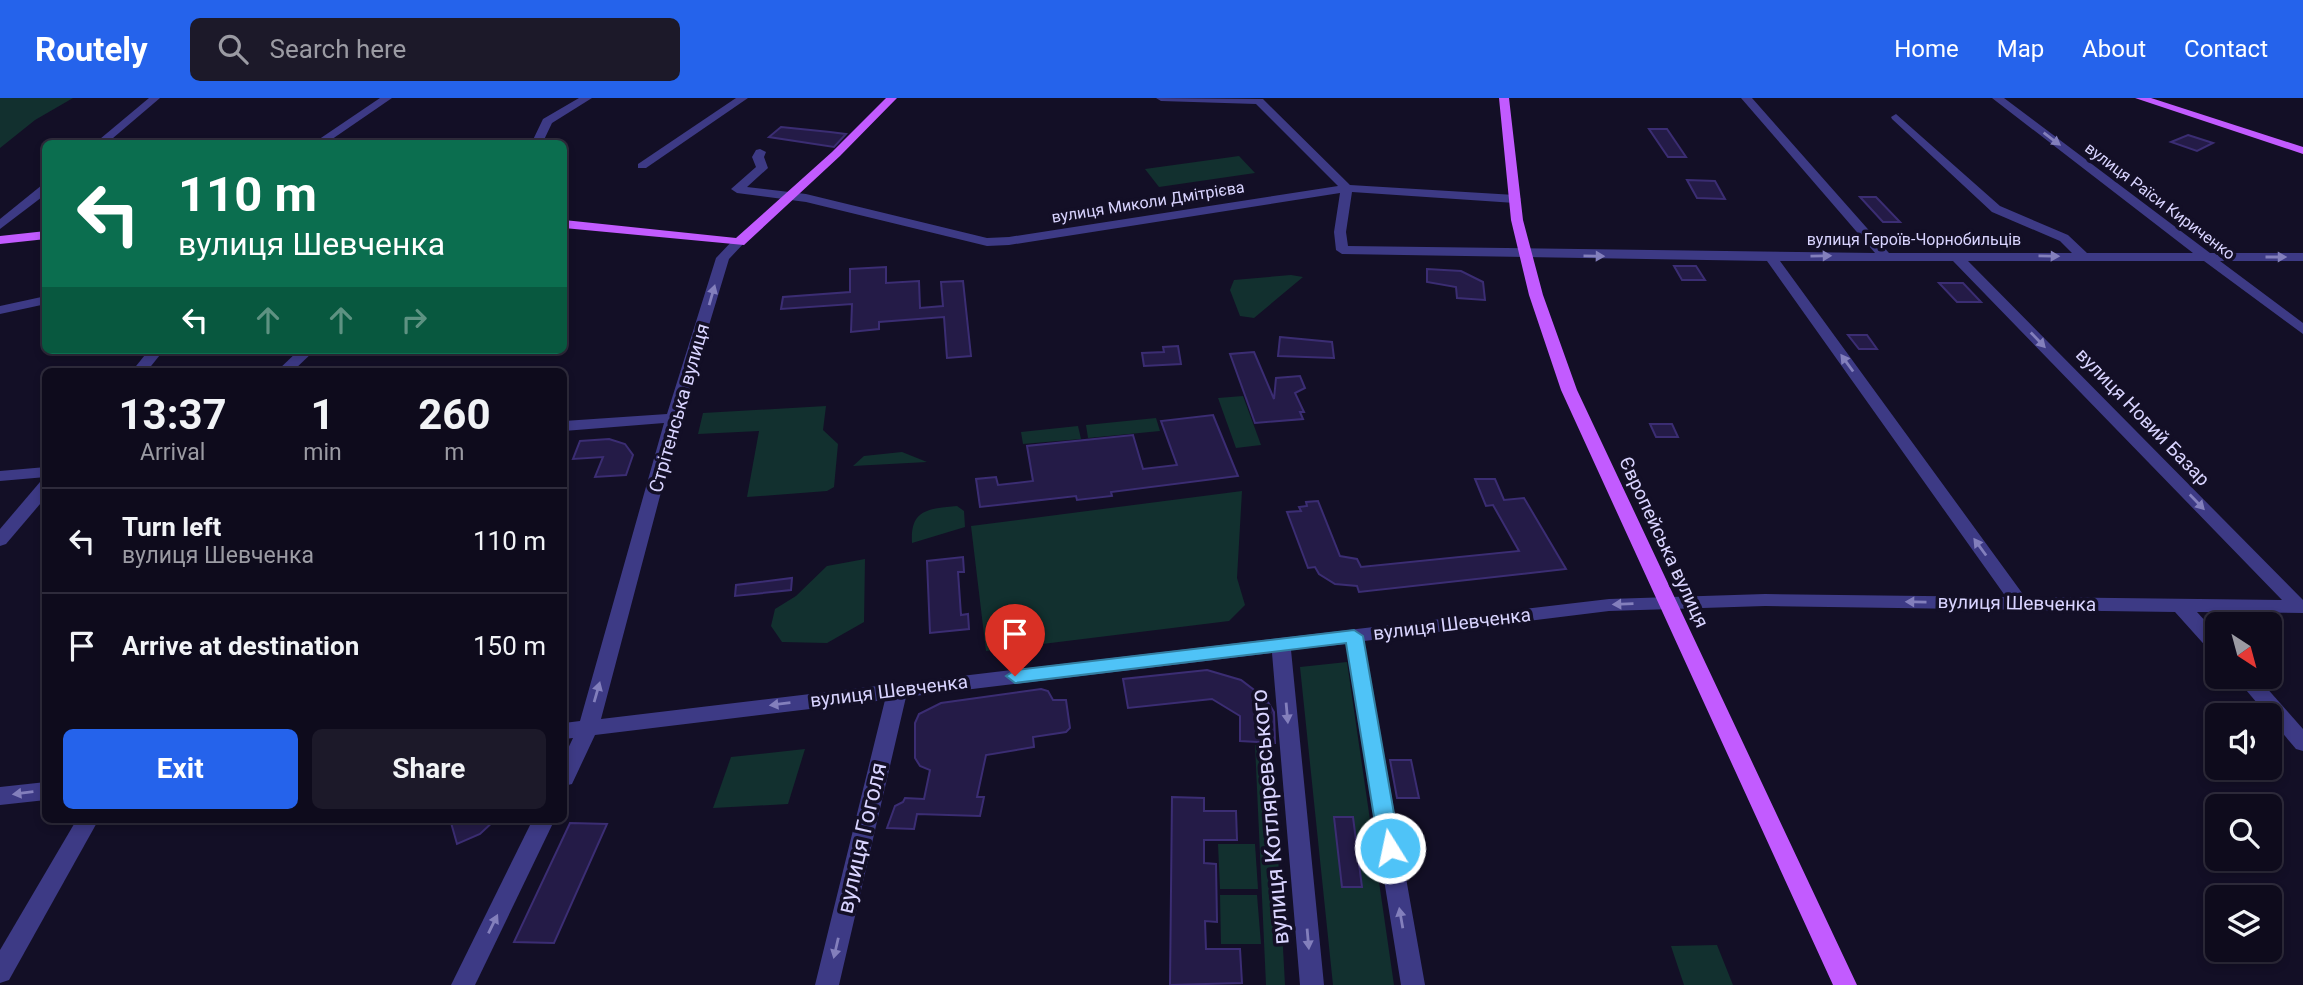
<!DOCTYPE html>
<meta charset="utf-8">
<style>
:root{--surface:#0e0b1c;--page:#1c1929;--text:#f1f3f6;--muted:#9b9ba3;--line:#2e2b3b;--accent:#2563eb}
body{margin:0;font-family:Roboto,sans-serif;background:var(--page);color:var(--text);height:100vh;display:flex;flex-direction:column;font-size:26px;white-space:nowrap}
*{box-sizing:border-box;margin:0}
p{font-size:23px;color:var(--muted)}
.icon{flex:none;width:38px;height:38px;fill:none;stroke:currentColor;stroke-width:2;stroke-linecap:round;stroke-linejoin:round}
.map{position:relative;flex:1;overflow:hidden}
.side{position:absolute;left:42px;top:270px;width:525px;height:455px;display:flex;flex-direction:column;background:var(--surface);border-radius:10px;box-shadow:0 4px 10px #0003,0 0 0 2px var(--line)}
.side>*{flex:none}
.guide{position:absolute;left:42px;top:42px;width:525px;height:214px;border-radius:10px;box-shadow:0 4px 10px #0003,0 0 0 2px var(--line);background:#0b6e4f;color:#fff;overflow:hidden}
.needle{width:46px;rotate:144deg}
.controls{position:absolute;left:2205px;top:514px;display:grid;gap:14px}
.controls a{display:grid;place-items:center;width:77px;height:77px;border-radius:10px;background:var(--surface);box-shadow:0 4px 10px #0003,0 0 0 2px var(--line);font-size:35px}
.pin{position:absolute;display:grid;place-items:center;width:60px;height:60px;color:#fff;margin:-72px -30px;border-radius:50% 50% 50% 0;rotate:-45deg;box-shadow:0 0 7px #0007}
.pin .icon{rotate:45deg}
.me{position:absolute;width:77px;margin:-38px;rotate:350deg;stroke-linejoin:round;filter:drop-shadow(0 0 5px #0008)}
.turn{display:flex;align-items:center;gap:24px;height:147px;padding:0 21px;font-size:32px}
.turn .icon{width:91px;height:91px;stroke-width:2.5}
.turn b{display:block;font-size:49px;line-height:60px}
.lanes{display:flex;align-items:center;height:66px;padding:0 21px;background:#0003;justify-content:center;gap:35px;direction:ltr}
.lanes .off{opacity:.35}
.eta{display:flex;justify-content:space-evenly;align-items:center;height:119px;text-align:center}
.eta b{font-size:42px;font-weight:700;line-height:49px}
.action{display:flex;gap:14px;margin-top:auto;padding:14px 21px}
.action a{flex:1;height:80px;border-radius:10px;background:var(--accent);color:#fff;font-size:28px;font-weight:700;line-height:80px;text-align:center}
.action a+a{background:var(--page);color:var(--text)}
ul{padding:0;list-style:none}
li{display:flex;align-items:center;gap:21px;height:105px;padding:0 21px;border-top:2px solid var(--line)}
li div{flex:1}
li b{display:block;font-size:26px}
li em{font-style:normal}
header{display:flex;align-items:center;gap:42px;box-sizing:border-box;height:98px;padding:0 35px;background:var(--accent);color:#fff}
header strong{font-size:33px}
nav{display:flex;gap:38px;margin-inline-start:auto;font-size:24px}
.search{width:490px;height:63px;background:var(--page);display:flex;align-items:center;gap:18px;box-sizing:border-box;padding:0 24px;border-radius:10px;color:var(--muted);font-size:26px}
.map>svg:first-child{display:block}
</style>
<header>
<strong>Routely</strong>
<div class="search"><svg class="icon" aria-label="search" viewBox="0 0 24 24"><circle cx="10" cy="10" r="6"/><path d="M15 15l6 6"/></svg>Search here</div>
<nav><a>Home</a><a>Map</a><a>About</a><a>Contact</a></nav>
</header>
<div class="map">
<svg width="2303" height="887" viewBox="0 0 2303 887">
<rect width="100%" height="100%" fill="#130f26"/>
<g fill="#12302f">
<polygon points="0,0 73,0 35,22 0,50"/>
<polygon points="1239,58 1255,75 1159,89 1145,71"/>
<polygon points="1291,177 1303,179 1254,220 1240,218 1230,192 1234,182"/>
<polygon points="1243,298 1261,347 1236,350 1218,300"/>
<polygon points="826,308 823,332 838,346 834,389 827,393 747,399 759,333 698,336 703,315"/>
<polygon points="1156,320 1160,333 1088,340 1086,327"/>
<polygon points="1078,328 1081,341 1023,346 1021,334"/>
<polygon points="902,354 927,364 853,368 864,358"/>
<polygon points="1242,393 1237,480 1245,507 1229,523 986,553 971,428"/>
<path d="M957 408 964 413 965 429 912 445C910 411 928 411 957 408Z"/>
<polygon points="865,461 864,524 827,545 782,544 771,528 775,511 796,498 827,468"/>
<polygon points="1347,564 1394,887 1333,887 1300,569"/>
<polygon points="1255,647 1272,647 1285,887 1266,887"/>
<polygon points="805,651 788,706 713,710 731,659"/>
<polygon points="1218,746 1255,746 1258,791 1220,791"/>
<polygon points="1220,797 1257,797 1261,846 1221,846"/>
<polygon points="1717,847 1733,887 1684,887 1671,848"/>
</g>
<g fill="#241b47" stroke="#3b2d73" stroke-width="2">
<polygon points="781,29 830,34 846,36 834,49 769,39"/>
<polygon points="1649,31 1667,31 1686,59 1668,59"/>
<polygon points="2188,37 2213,45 2197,53 2171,44"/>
<polygon points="1687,82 1715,83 1725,101 1697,100"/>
<polygon points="1860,99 1876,99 1900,124 1883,124"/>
<polygon points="1674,168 1696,168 1705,182 1682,182"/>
<polygon points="886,169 886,185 919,183 920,210 943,208 941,184 963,183 971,258 947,260 944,219 879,224 879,231 851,234 852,206 781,211 783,199 850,194 850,171"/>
<polygon points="1427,171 1461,173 1483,184 1485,202 1457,200 1456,189 1427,184"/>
<polygon points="1939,185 1963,185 1981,204 1957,204"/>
<polygon points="1848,237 1867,237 1877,251 1859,251"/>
<polygon points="1280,239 1332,244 1334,260 1278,258"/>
<polygon points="1178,248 1181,266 1144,268 1142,255 1164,254 1163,249"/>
<polygon points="1254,254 1274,301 1276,280 1300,278 1305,290 1295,295 1304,314 1300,314 1303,321 1255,325 1230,256"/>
<polygon points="1213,317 1238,378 1111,394 1112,398 1077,402 1076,398 980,409 976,381 996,379 998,387 1033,383 1027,348 1133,337 1143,371 1177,367 1161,323"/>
<polygon points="1650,326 1672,326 1678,339 1656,339"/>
<polygon points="609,341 625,346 633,357 626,377 595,379 603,359 573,361 580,343"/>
<polygon points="1475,381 1495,381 1504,402 1524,400 1566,471 1359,494 1357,488 1335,486 1319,476 1315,469 1308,470 1287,414 1301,413 1299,409 1307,408 1306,404 1318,403 1340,458 1357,461 1361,469 1519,453 1493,407 1486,408"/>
<polygon points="963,459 964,474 958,474 961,517 968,516 969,531 930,535 927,463"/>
<polygon points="792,480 791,492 735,498 736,487"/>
<polygon points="1207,572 1241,582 1266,601 1274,614 1275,645 1240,643 1240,618 1212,601 1128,610 1123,581"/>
<polygon points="1041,591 1048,593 1053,602 1066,602 1070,630 1066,634 1033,639 1034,649 986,657 977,699 984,699 980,718 917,716 914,731 887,730 895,708 903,704 905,700 924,701 930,672 920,668 915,660 915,625 919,616 941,605"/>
<polygon points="1390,662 1411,662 1419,700 1397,700"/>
<polygon points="1172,699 1204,700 1204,713 1236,713 1237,742 1204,742 1204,765 1216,766 1217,824 1205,823 1206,851 1240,851 1242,885 1170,887"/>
<polygon points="1334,719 1353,719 1362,789 1342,789"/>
<polygon points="450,721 496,721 480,736 457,746"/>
<polygon points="570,725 607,726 554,845 514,844"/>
</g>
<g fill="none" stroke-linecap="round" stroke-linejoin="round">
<g fill="#3d3a85" fill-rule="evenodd">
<polygon points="149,0 160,0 106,46 94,46"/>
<polygon points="380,0 392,0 325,46 312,46"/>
<polygon points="579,0 592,0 552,25 542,46 531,46 543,21"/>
<polygon points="736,0 748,0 646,70 638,70 638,66"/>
<path d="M1156 0 1263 1 1350 87 1515 97 1521 101 1515 105 1352 94 1346 134 1348 148 1875 155 1741 0H1752L1889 155H2072L2060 143 1992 114 1892 21 1891 19 1896 16 2000 108 2068 137 2087 155H2193L1992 0H2004L2210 155H2303V163H2220L2303 225V236L2204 163H1968L2303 502V515L2197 514 2217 536V555L2210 553 2175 514 1765 508 1609 513 1364 543 1425 887H1401L1346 546 1291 552 1324 887H1300L1272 555 906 599 839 887H815L885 602 595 637 572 686 564 688V659L573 640 564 641V625L580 623 664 325 564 333V323L667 316 716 160 734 141 745 144 729 161 678 330 601 621 1609 501 1765 496 2006 499 1767 163 1342 156 1336 152 1334 134 1340 95 1009 147 987 148 806 104 737 95 731 91 756 69 752 59 756 52 760 51 766 54 764 59 768 70 747 89 806 96 987 140 1009 139 1338 88 1256 6 1161 3ZM1780 163H1953L2282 502 2025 499Z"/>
<polygon points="42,87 46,87 46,96 0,131 0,121"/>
<polygon points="46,198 46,206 0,216 0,208"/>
<polygon points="149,252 164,252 147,273 132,273"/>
<polygon points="299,252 315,252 293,273 277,273"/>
<polygon points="46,369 46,379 0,383 0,373"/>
<polygon points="46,383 46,399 6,446 0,448 0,431 40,384"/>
<polygon points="2235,579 2257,579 2303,631 2303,653 2296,651"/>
<polygon points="46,684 46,702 0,707 0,689"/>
<polygon points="77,721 99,721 9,882 0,885 0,852"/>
<polygon points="533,721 555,721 475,887 451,887"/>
</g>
<g fill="#c25bff" fill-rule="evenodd">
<polygon points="886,0 897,0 840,58 744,147 564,130 564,122 736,140 832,54"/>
<polygon points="1499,0 1509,0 1523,122 1543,197 1577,292 1857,887 1833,887 1561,292 1529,197 1511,122"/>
<polygon points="2135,0 2151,0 2303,49 2303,56"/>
<polygon points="46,133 46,141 0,146 0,138"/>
</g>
</g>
<defs><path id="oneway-solid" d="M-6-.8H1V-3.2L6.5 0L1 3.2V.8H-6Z" transform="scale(1.75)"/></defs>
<g fill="#837fbc">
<use href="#oneway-solid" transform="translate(2052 41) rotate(37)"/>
<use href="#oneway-solid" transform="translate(1594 158) rotate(1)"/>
<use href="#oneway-solid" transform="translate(1821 158) rotate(-1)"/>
<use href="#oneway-solid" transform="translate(2049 158) rotate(1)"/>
<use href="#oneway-solid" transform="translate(2276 159)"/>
<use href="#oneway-solid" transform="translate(712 197) rotate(-74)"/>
<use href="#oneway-solid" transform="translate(2038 242) rotate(46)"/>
<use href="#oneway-solid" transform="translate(1847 265) rotate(-126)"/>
<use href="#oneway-solid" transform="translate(2197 404) rotate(46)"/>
<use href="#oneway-solid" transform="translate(1980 449) rotate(-126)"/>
<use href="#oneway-solid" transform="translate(1916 504) rotate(-179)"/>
<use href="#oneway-solid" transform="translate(1623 506) rotate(178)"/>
<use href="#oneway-solid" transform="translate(597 594) rotate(-74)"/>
<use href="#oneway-solid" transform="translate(780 606) rotate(173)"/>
<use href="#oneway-solid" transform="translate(1287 615) rotate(85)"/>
<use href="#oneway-solid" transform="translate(23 695) rotate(173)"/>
<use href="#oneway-solid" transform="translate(1401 820) rotate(-100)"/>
<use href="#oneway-solid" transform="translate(493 826) rotate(-64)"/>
<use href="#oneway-solid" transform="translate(1308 841) rotate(85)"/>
<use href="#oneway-solid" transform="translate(836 850) rotate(103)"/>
</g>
<polygon fill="#4fc3f7" stroke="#337fa1" stroke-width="2" points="1354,532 1363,538 1400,750 1397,756 1390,758 1382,756 1379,750 1346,545 1015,585 1006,578 1015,572"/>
<g text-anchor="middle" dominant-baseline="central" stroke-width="7" stroke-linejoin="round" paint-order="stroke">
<g font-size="16" fill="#d9d4ff" stroke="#130f26">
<text transform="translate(2160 103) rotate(37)">вулиця Раїси Кириченко</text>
<text transform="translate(1148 104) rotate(-9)">вулиця Миколи Дмітрієва</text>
<text x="1914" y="141">вулиця Героїв-Чорнобильців</text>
</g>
<g font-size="19" fill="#d9d4ff" stroke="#130f26">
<text transform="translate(679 310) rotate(-74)">Стрітенська вулиця</text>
<text transform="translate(2143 319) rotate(46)">вулиця Новий Базар</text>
<text transform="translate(1664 444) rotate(65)">Європейська вулиця</text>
<text transform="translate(2017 505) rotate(1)">вулиця Шевченка</text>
<text transform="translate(1452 526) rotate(-7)">вулиця Шевченка</text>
<text transform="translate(889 593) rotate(-7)">вулиця Шевченка</text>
</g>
<g font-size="23" fill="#d9d4ff" stroke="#130f26">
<text transform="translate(1270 719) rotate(-95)">вулиця Котляревського</text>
<text transform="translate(862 740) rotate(-77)">вулиця Гоголя</text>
</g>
</g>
</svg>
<div class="controls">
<a><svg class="needle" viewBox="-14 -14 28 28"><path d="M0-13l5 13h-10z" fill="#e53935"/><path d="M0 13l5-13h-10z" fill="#9b9ba3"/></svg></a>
<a><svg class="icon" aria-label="sound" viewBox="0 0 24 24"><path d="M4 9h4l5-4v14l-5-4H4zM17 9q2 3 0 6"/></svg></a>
<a><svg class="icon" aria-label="search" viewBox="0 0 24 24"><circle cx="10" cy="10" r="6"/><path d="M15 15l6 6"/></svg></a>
<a><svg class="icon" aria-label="layers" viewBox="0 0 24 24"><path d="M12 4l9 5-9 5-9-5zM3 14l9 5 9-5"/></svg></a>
</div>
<div class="pin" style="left:1015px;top:578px;background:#d93025"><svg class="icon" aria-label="arrive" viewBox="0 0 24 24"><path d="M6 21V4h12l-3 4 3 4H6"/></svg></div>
<svg class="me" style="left:1390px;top:750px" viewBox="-20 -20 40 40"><circle r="17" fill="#4fc3f7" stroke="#fff" stroke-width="3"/><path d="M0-11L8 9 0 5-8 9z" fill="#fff"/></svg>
<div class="guide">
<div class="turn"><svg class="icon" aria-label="left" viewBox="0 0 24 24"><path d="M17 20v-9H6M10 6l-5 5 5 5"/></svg><div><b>110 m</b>вулиця Шевченка</div></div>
<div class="lanes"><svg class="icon" aria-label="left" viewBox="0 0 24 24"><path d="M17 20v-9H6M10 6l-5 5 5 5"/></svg><svg class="icon off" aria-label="ahead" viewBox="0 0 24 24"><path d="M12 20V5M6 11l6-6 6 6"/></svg><svg class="icon off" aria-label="ahead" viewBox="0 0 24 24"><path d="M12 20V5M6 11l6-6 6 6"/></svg><svg class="icon off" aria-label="right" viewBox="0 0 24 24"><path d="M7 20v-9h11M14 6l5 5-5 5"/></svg></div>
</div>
<section class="side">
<div class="eta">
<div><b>13:37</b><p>Arrival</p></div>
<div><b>1</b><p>min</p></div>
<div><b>260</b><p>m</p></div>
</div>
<ul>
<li><svg class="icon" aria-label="left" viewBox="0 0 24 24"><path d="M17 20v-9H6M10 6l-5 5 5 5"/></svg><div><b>Turn left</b><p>вулиця Шевченка</p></div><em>110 m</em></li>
<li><svg class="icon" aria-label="arrive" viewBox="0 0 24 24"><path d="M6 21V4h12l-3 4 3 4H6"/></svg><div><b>Arrive at destination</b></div><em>150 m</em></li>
</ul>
<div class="action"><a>Exit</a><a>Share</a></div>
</section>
</div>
